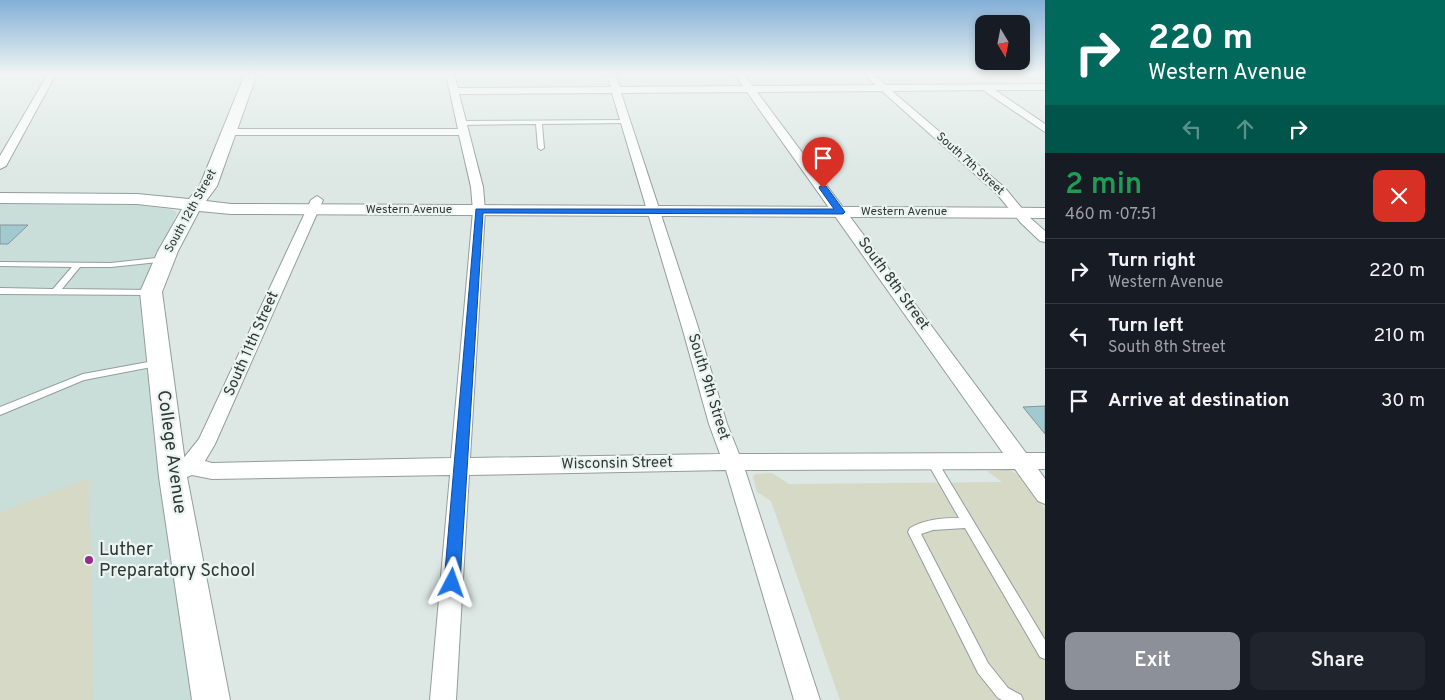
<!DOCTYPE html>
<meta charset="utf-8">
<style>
:root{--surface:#171b24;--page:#20242c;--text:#f1f3f6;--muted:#9ea1a6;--line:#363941;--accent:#8c9099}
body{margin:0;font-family:Overpass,sans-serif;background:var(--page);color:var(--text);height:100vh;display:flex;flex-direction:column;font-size:19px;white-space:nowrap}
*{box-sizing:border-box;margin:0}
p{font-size:16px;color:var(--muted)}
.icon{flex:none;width:28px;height:28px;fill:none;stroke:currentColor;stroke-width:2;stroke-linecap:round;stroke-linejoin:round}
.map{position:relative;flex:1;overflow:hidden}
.side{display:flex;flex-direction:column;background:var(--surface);width:400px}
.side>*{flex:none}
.guide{background:#00695c;color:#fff;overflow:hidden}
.needle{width:32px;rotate:170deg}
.controls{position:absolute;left:975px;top:15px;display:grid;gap:10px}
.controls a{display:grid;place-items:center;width:55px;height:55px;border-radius:10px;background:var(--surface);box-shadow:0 2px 8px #0003;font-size:25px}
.pin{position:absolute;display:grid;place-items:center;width:42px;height:42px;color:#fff;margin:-51px -21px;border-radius:50% 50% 50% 0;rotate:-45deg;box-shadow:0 0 5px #0007}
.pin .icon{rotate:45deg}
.me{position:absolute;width:55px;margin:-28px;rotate:4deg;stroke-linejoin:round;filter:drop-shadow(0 0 4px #0008)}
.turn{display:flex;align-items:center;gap:18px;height:105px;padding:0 20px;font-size:22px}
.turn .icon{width:65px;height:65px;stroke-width:2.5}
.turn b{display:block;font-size:35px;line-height:42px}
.lanes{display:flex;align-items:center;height:48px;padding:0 20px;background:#0003;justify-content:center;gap:25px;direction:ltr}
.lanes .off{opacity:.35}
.round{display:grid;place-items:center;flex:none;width:52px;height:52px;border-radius:10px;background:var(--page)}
.overview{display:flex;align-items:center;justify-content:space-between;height:85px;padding:0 20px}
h1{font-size:30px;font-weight:600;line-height:38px;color:#1e9e55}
.primary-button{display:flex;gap:10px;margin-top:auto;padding:10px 20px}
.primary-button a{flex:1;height:58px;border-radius:10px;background:var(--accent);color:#fff;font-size:20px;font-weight:600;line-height:58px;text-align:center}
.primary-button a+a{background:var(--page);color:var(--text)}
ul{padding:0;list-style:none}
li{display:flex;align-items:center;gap:15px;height:65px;padding:0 20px;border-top:1px solid var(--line)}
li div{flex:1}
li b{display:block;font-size:19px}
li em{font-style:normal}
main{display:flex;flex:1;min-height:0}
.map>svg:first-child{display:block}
</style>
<main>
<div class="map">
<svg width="1045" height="700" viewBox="0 0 1045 700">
<rect width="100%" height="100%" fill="#dde8e5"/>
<polygon fill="#caded9" points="0,204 138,205 169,209 175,211 177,213 153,268 141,302 141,311 201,700 0,700"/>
<g fill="#d5d9c6">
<polygon points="1009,470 1021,476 1045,509 1045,700 840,700 771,501 757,492 753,477 755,474 772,473 789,484 1002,482 987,471"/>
<polygon points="89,478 94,700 0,700 0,512"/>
</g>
<g fill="#a1c9d0" stroke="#899395">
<polygon points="0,225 28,225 8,244 0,244"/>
<polygon points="1045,406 1045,434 1023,407"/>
</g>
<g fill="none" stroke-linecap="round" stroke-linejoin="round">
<defs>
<g id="lane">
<polygon points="625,120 627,121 627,123 542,124 544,148 541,150 538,148 536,124 461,125 458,123 461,121"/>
<polygon points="165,257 168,257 168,261 111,267 80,267 62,289 154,290 155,292 154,294 151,295 0,294 0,288 53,289 72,267 0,266 0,262 111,263"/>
<polygon points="159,360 162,361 163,363 162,365 84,380 0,415 0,407 83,374"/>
<path d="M932 458 936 459 1045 640V659L1040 657 965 528 933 530 921 534 988 663 1008 688 1021 695 1023 700H1002L998 698 978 673 908 532 910 528C925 519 942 518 959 518L927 462 928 459Z"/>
</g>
<g id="street">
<polygon points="48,74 56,74 6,166 0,169 0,156"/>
<path d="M446 74H454L458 88 611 87 607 74H615L620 87 743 86 735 74H744L753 86 876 85 864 74H873L886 85 1045 84V90H995L1045 124V132L983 90 892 91 1005 188 1029 217 1045 231V242L1040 241 1021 223 997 194 882 91 757 92 1026 453H1045V469H1038L1045 479V504L1038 501 1015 469 745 470 820 700H794L726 470 469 475 456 700H430L450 475 212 479 192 475 184 478 177 476 174 470 199 439 311 200 317 196 323 200 215 444 205 461 212 463 451 458 473 211 471 187 459 135H230L225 132 230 129H458ZM747 92 1003 453 739 454 727 424 698 327 621 93ZM612 93 682 327 709 424 720 454 470 458 485 211 483 187 459 94Z"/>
</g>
<polygon id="secondary" points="245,74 257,74 217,186 206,201 231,204 1045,208 1045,218 231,214 199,211 178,251 162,292 187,477 230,700 192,700 159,477 140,292 158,251 182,209 137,204 0,203 0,193 137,194 189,199 200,185"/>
</defs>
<use href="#lane" stroke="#939e9b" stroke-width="2"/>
<use href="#street" stroke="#939e9b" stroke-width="2"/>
<use href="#secondary" stroke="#939e9b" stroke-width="2"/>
<use href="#lane" fill="#fff" fill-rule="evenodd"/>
<use href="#street" fill="#fff" fill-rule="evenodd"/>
<use href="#secondary" fill="#fff" fill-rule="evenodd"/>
</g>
<linearGradient id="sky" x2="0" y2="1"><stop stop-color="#83afd7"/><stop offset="0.43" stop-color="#f0f5f3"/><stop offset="1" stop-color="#f0f5f3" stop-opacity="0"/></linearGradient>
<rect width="1045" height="172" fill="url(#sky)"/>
<polygon fill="#1a73e8" stroke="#114b97" points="820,186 826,186 845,212 843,214 483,213 460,583 457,588 452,591 446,588 444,583 476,209 834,209 819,188"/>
<circle fill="#972a8b" stroke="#eaf5f2" stroke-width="2" cx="89" cy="560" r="5"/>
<g text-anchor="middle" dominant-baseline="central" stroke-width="4.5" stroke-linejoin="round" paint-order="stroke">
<g font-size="12" fill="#323736" stroke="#eaf5f2">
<text transform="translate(970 164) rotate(42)">South 7th Street</text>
<text x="409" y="210">Western Avenue</text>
<text transform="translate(191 211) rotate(-61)">South 12th Street</text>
<text x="904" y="212">Western Avenue</text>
</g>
<g font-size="15" fill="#323736" stroke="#eaf5f2">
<text transform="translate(893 284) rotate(54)">South 8th Street</text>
<text transform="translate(252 344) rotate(-66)">South 11th Street</text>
<text transform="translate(708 387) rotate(73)">South 9th Street</text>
<text transform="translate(617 464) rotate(-1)">Wisconsin Street</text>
</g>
<g font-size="18" fill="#323736" stroke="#eaf5f2">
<text transform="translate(171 452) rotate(82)">College Avenue</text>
</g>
<g font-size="18" fill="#323736" stroke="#eaf5f2" text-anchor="start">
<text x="99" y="550">Luther<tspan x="99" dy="21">Preparatory School</tspan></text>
</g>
</g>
</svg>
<div class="controls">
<a><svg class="needle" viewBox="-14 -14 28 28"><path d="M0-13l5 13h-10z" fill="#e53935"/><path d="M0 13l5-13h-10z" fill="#9ea1a6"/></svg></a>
</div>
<div class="pin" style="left:823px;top:188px;background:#d93025"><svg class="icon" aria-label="arrive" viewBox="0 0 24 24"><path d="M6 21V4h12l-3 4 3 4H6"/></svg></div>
<svg class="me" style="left:452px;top:583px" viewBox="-20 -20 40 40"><path d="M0-17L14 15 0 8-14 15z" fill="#1a73e8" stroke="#fff" stroke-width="4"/></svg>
</div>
<section class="side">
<div class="guide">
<div class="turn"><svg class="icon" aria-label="right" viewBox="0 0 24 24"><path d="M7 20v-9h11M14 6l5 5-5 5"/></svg><div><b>220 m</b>Western Avenue</div></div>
<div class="lanes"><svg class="icon off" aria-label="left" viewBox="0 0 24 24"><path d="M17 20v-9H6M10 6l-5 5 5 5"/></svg><svg class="icon off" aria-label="ahead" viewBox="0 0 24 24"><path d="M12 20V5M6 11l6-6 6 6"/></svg><svg class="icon" aria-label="right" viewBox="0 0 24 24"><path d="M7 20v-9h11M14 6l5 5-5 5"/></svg></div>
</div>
<div class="overview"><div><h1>2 min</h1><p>460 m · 07:51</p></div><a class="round" style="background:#d93025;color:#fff"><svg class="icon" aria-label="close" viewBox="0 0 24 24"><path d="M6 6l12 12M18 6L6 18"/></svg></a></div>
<ul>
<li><svg class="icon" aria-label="right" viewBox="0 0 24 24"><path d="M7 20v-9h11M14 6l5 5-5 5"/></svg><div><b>Turn right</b><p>Western Avenue</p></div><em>220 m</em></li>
<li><svg class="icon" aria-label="left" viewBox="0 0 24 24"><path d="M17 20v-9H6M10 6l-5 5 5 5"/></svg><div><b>Turn left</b><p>South 8th Street</p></div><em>210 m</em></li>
<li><svg class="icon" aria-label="arrive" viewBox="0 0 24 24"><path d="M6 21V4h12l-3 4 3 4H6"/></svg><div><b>Arrive at destination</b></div><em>30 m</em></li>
</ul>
<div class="primary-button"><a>Exit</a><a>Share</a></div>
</section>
</main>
